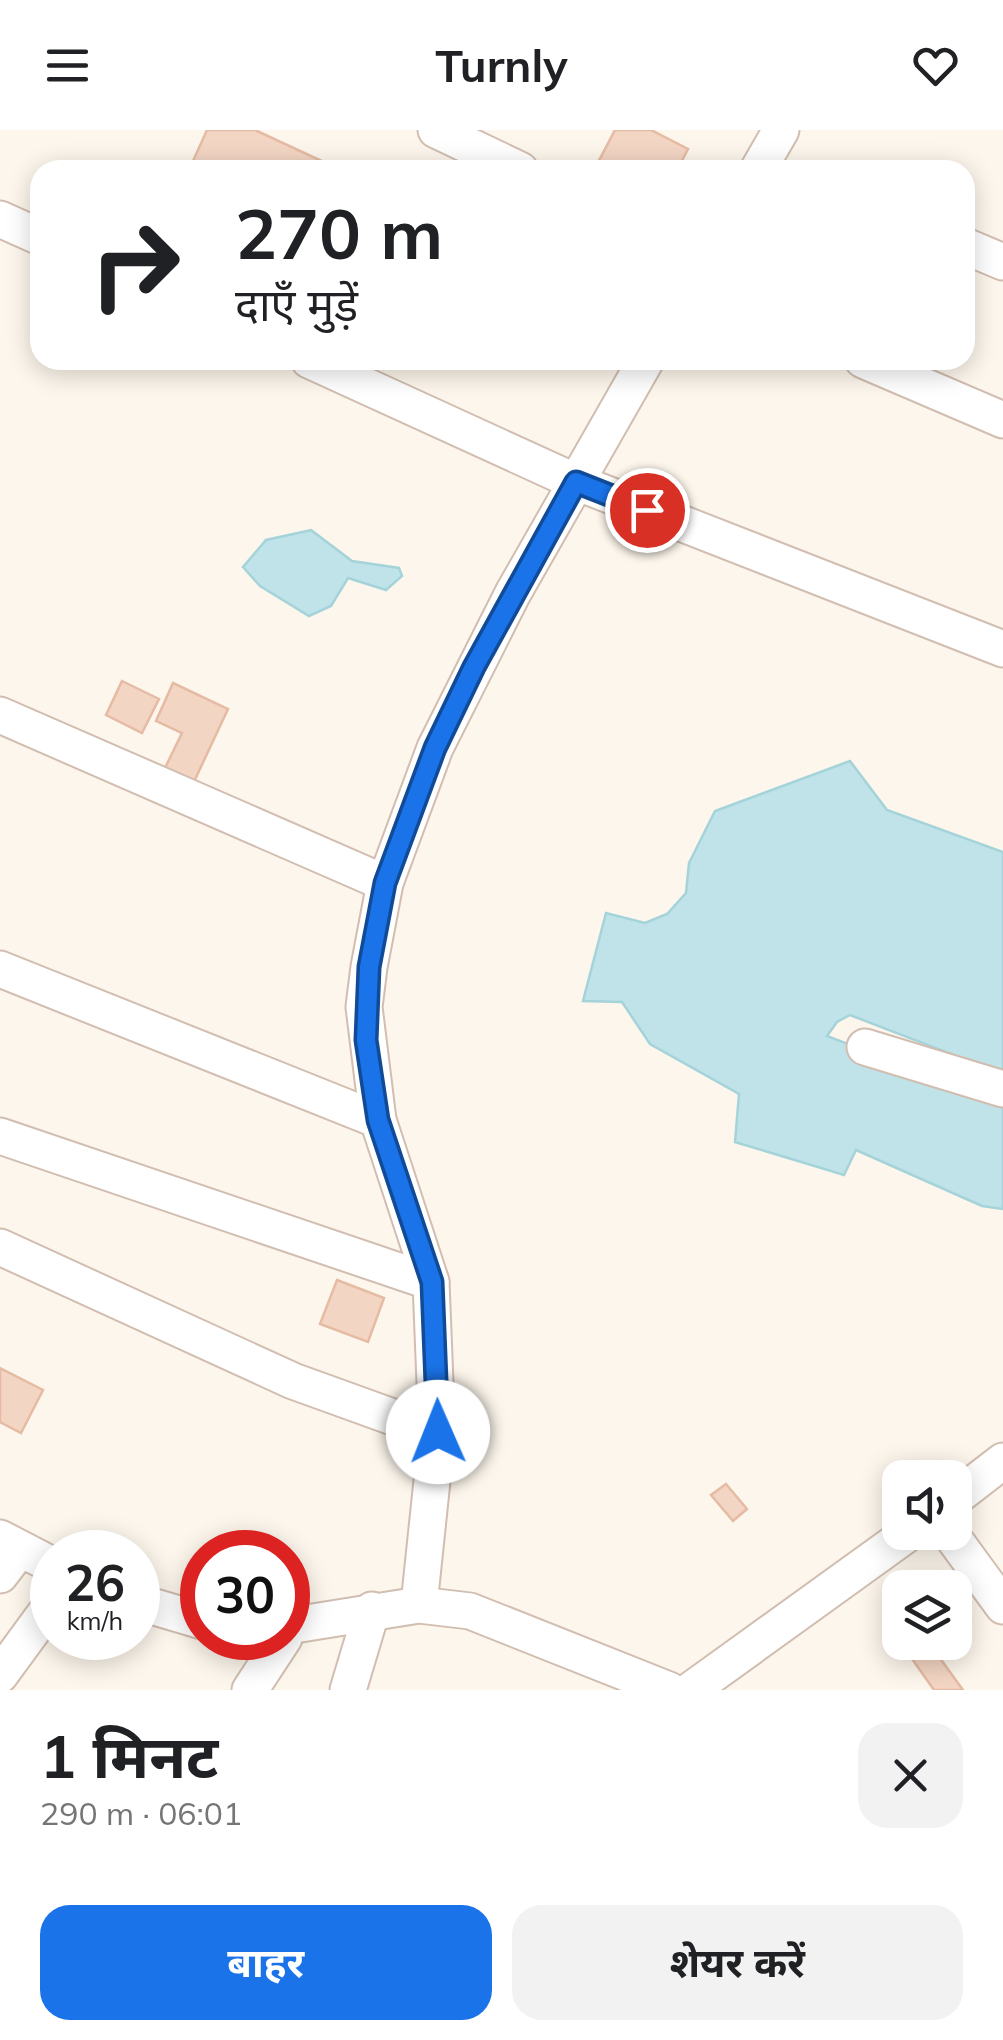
<!DOCTYPE html>
<html lang="hi">
<meta charset="utf-8">
<style>
:root{--surface:#fff;--page:#f2f2f2;--text:#202124;--muted:#757577;--accent:#1a73e8}
body{margin:0;font-family:Mulish,"Noto Sans Devanagari",sans-serif;background:var(--page);color:var(--text);height:100vh;display:flex;flex-direction:column;font-size:38px;white-space:nowrap}
*{box-sizing:border-box;margin:0}
p{font-size:32px;color:var(--muted)}
.icon{flex:none;width:55px;height:55px;fill:none;stroke:currentColor;stroke-width:2;stroke-linecap:round;stroke-linejoin:round}
.map{position:relative;height:1560px;overflow:hidden}
.drawer{display:flex;flex-direction:column;background:var(--surface);flex:1}
.drawer>*{flex:none}
.hud{position:absolute;left:30px;top:30px;width:945px;height:210px;border-radius:30px;box-shadow:0 5px 25px #0003;background:#fff;color:var(--text);overflow:hidden}
.controls{position:absolute;left:882px;top:1330px;display:grid;gap:20px}
.controls a{display:grid;place-items:center;width:90px;height:90px;border-radius:20px;background:var(--surface);box-shadow:0 5px 25px #0003;font-size:50px}
.speed{position:absolute;left:30px;top:1400px;display:flex;gap:20px;font-size:50px;font-weight:700;text-align:center}
.speed>*{display:grid;place-content:center;width:130px;height:130px;border-radius:50%;background:var(--surface);box-shadow:0 5px 25px #0003;line-height:1}
.speed small{font-size:25px;font-weight:400}
.speed .limit{border:15px solid #d22;background:#fff;color:#111}
.pin{position:absolute;display:grid;place-items:center;width:85px;height:85px;color:#fff;margin:-42px;border:5px solid #fff;border-radius:50%;box-shadow:0 2px 10px #0007}
.me{position:absolute;width:110px;margin:-55px;rotate:359deg;stroke-linejoin:round;filter:drop-shadow(0 0 8px #0008)}
.turn{display:flex;align-items:center;gap:35px;height:210px;padding:0 40px;font-size:45px}
.turn .icon{width:130px;height:130px;stroke-width:2.5}
.turn b{display:block;font-size:70px;line-height:85px}
.round{display:grid;place-items:center;flex:none;width:105px;height:105px;border-radius:30px;background:var(--page)}
.summary{display:flex;align-items:center;justify-content:space-between;height:170px;padding:0 40px}
h1{font-size:60px;font-weight:700;line-height:75px}
.button{display:flex;gap:20px;margin-top:auto;padding:20px 40px}
.button a{flex:1;height:115px;border-radius:30px;background:var(--accent);color:#fff;font-size:40px;font-weight:700;line-height:115px;text-align:center}
.button a+a{background:var(--page);color:var(--text)}
header{display:flex;justify-content:space-between;align-items:center;height:130px;padding:0 40px;background:var(--surface);font-size:45px;font-weight:700}
.map>svg:first-child{display:block}
</style>
<header><svg class="icon" aria-label="menu" viewBox="0 0 24 24"><path d="M4 6h16M4 12h16M4 18h16"/></svg>Turnly<svg class="icon" aria-label="heart" viewBox="0 0 24 24"><path d="M12 20l-8-8c-3-5 5-10 8-4 3-6 11-1 8 4z"/></svg></header>
<div class="map">
<svg width="1003" height="1560" viewBox="0 0 1003 1560">
<rect width="100%" height="100%" fill="#fdf6ec"/>
<g fill="#bfe3e8" stroke="#a5d3da" stroke-width="2.5">
<polygon points="311,400 352,431 399,438 402,446 386,460 348,448 331,476 309,486 260,456 243,437 266,410"/>
<polygon points="850,631 887,680 1003,722 1003,944 850,885 837,892 827,906 1003,974 1003,1079 982,1076 856,1020 844,1045 735,1012 739,964 650,914 622,872 583,871 606,783 645,793 667,784 686,763 689,733 715,681"/>
</g>
<g fill="#f3d5c3" stroke="#e6bba3" stroke-width="2.5">
<polygon points="207,0 255,0 341,40 189,40"/>
<polygon points="615,0 651,0 688,19 677,40 594,40"/>
<polygon points="122,551 159,569 142,603 106,585"/>
<polygon points="173,553 228,579 192,656 163,642 182,603 156,591"/>
<polygon points="337,1150 384,1168 368,1212 320,1194"/>
<polygon points="0,1238 43,1260 21,1303 0,1292"/>
<polygon points="726,1354 747,1379 733,1391 711,1365"/>
<polygon points="929,1513 963,1560 934,1560 910,1526"/>
</g>
<g fill="none" stroke-linecap="round" stroke-linejoin="round">
<defs>
<g id="minor">
<polyline points="436,0 520,40"/>
<polyline points="758,40 781,0"/>
<polyline points="0,89 40,107"/>
<polyline points="965,116 1003,132"/>
<polyline points="309,230 576,352 1003,519"/>
<polyline points="863,230 1003,290"/>
<polyline points="0,585 385,753"/>
<polyline points="0,839 378,990"/>
<polyline points="865,917 1003,959"/>
<polyline points="0,1006 431,1152"/>
<polyline points="0,1117 293,1251 437,1303"/>
<polyline points="955,1368 1003,1331"/>
<polyline points="949,1402 1003,1476"/>
<polyline points="0,1408 52,1435"/>
<polyline points="0,1445 20,1419"/>
<polyline points="138,1472 202,1491"/>
<polyline points="419,1475 437,1303 431,1152 378,990 364,877 369,837 385,753 435,618 513,463 646,230"/>
<polyline points="288,1496 419,1475 470,1481 669,1560"/>
<polyline points="0,1545 52,1474"/>
<polyline points="250,1560 284,1508"/>
<polyline points="348,1560 372,1480"/>
<polyline points="691,1560 910,1402"/>
</g>
</defs>
<use href="#minor" stroke="#d1beb0" stroke-width="39"/>
<use href="#minor" stroke="#fff" stroke-width="35"/>
</g>
<g fill="none" stroke-linecap="round" stroke-linejoin="round">
<defs>
<polyline id="route" points="438,1302 432,1152 378,990 366,910 369,837 385,753 435,618 474,537 576,352 647,380"/>
</defs>
<use href="#route" stroke="#114b97" stroke-width="25"/>
<use href="#route" stroke="#1a73e8" stroke-width="18"/>
</g>
</svg>
<div class="controls">
<a><svg class="icon" aria-label="sound" viewBox="0 0 24 24"><path d="M4 9h4l5-4v14l-5-4H4zM17 9q2 3 0 6"/></svg></a>
<a><svg class="icon" aria-label="layers" viewBox="0 0 24 24"><path d="M12 4l9 5-9 5-9-5zM3 14l9 5 9-5"/></svg></a>
</div>
<div class="speed"><div>26<small>km/h</small></div><div class="limit">30</div></div>
<div class="pin" style="left:647px;top:380px;background:#d93025"><svg class="icon" aria-label="arrive" viewBox="0 0 24 24"><path d="M6 21V4h12l-3 4 3 4H6"/></svg></div>
<svg class="me" style="left:438px;top:1302px" viewBox="-20 -20 40 40"><circle r="19" fill="#fff"/><path d="M0-13L10 11 0 6-10 11z" fill="#1a73e8"/></svg>
<div class="hud">
<div class="turn"><svg class="icon" aria-label="right" viewBox="0 0 24 24"><path d="M7 20v-9h11M14 6l5 5-5 5"/></svg><div><b>270 m</b>दाएँ मुड़ें</div></div>
</div>
</div>
<section class="drawer">
<div class="summary"><div><h1>1 मिनट</h1><p>290 m · 06:01</p></div><a class="round"><svg class="icon" aria-label="close" viewBox="0 0 24 24"><path d="M6 6l12 12M18 6L6 18"/></svg></a></div>
<div class="button"><a>बाहर</a><a>शेयर करें</a></div>
</section>
